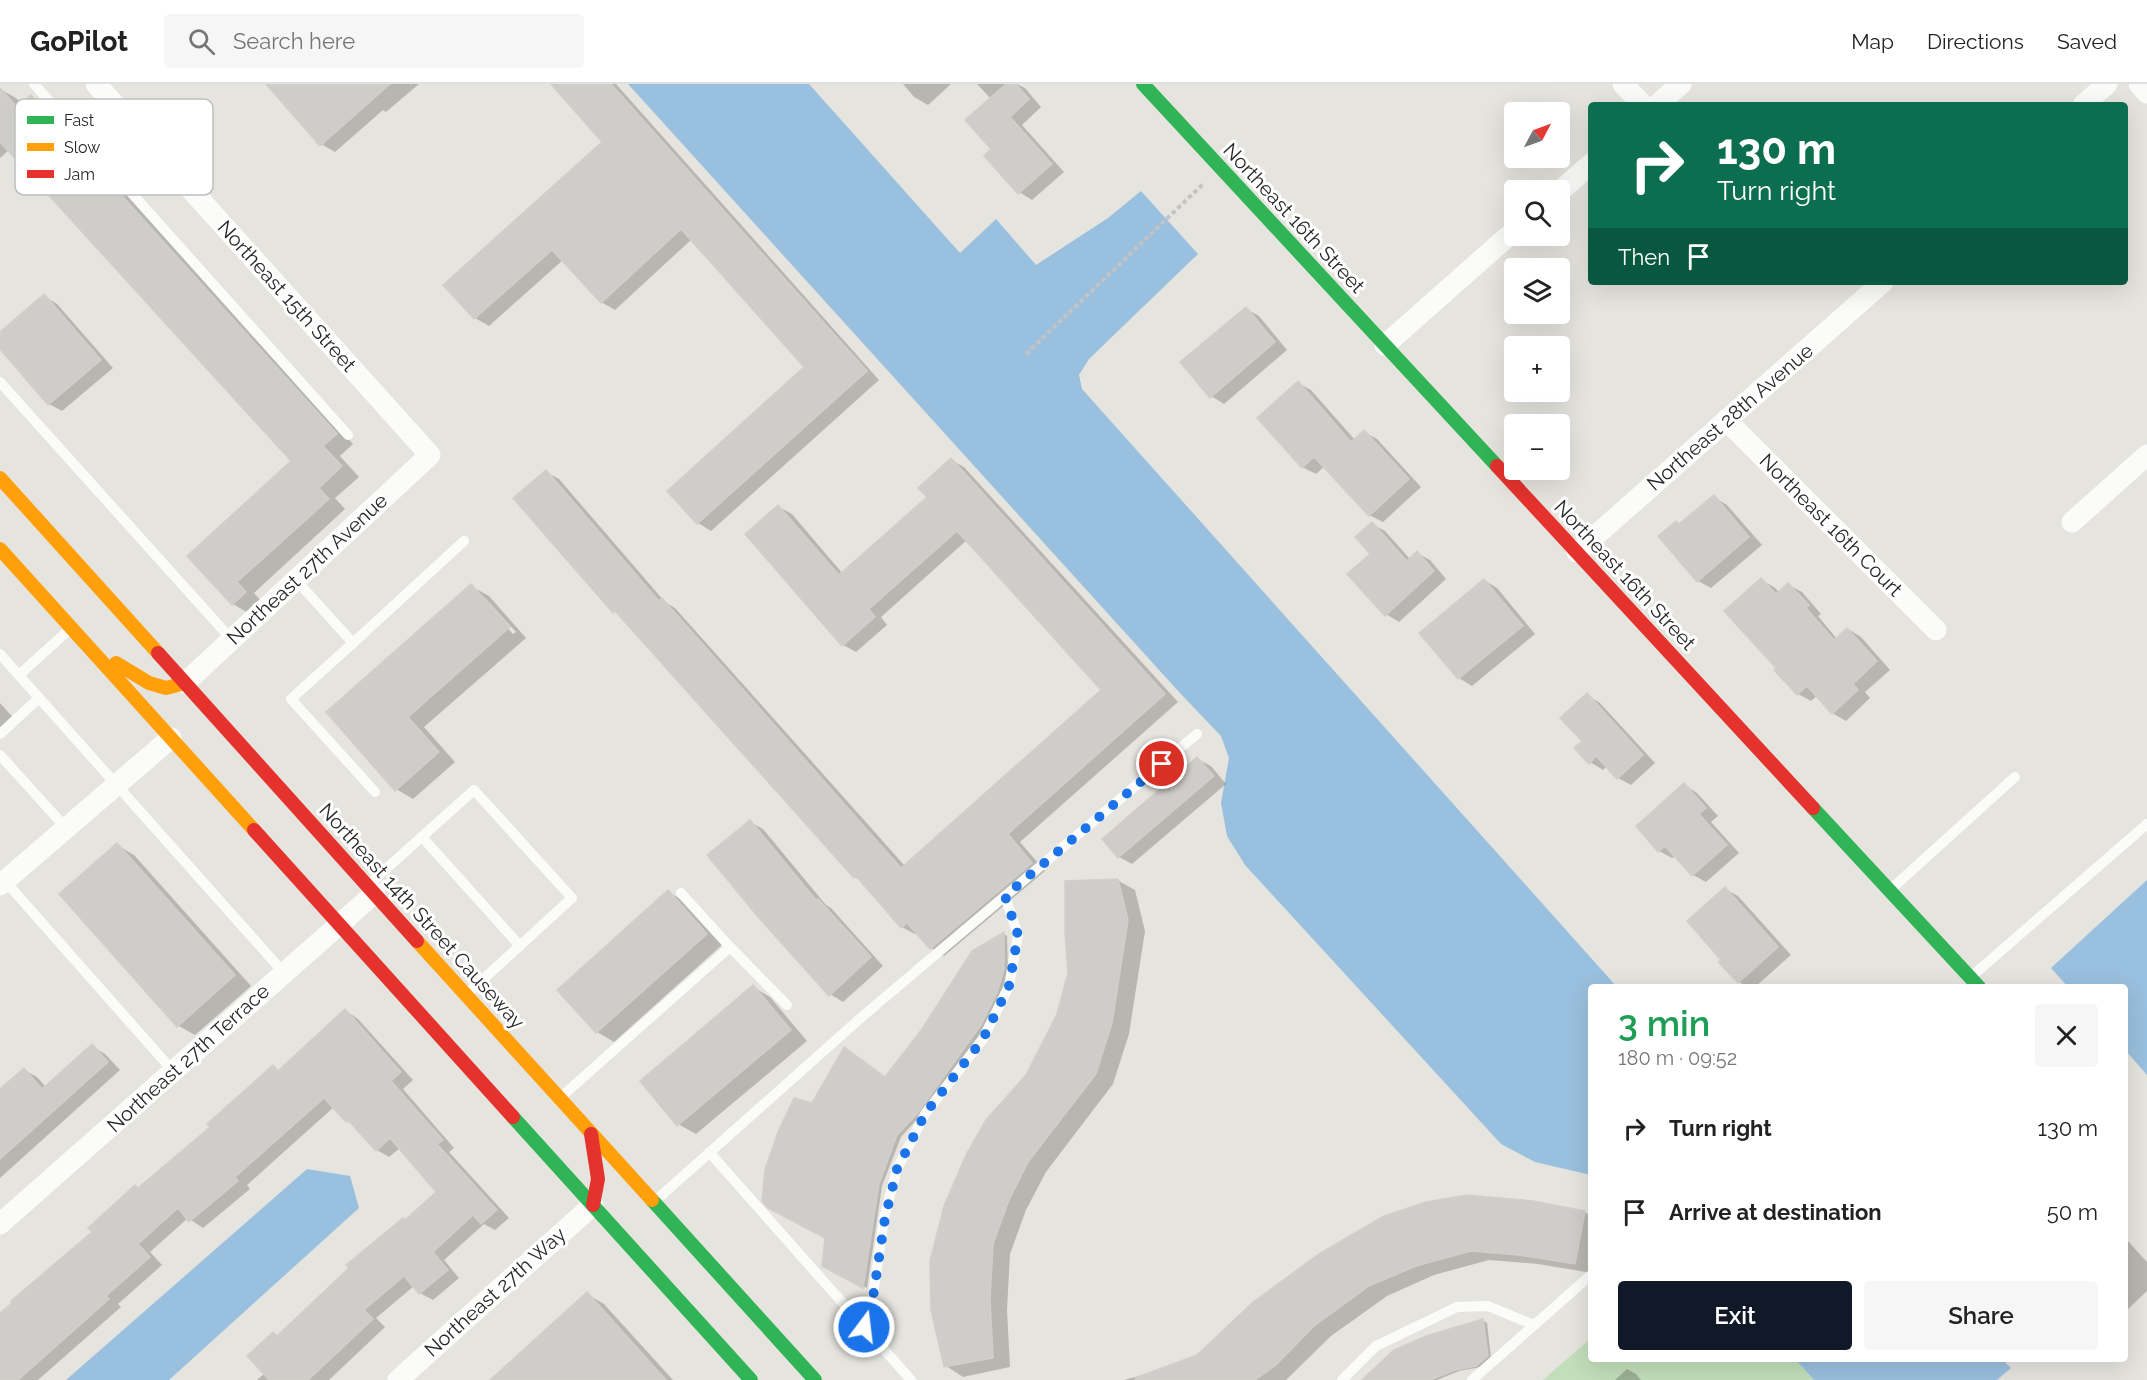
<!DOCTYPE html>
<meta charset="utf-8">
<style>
:root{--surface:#fff;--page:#f6f6f6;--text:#222;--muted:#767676;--line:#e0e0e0;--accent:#111827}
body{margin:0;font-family:Raleway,sans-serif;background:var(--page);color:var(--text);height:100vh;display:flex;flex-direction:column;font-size:22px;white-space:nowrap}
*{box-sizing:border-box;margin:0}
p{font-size:20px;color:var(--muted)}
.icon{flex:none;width:33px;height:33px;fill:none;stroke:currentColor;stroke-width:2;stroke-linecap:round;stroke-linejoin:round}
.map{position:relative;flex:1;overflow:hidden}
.details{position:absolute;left:1588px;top:900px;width:540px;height:378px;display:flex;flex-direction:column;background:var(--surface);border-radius:6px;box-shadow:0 6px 24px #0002}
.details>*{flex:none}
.guide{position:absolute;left:1588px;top:18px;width:540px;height:183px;border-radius:6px;box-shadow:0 6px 24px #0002;background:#0b6e4f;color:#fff;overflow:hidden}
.needle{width:39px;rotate:49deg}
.tools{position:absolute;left:1504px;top:18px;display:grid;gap:12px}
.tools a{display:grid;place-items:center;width:66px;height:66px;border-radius:6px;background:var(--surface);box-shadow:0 6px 24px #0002;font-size:30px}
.pin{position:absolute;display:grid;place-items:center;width:51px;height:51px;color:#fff;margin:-26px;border:3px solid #fff;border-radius:50%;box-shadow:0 2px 6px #0007}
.me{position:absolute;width:66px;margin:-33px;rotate:15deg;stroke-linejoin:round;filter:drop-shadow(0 0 4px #0008)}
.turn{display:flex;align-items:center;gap:21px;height:126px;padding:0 30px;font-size:27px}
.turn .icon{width:78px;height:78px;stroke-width:2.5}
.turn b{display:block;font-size:42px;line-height:51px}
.then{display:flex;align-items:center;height:57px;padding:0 30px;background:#0003;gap:12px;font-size:22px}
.round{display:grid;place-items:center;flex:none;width:63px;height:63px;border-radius:6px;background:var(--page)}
.head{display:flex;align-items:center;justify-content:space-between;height:102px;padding:0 30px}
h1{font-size:36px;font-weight:600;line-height:45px;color:#1e9e55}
.button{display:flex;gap:12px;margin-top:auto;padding:12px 30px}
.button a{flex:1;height:69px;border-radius:6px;background:var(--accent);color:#fff;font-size:24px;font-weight:600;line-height:69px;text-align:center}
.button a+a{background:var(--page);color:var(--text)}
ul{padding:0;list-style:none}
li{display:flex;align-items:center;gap:18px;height:84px;padding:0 30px}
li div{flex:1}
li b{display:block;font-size:22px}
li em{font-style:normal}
header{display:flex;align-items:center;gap:36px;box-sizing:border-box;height:84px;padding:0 30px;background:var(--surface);border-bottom:2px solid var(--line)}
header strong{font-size:28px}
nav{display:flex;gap:33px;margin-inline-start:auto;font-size:21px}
.search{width:420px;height:54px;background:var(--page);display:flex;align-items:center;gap:15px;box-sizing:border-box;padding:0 21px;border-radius:6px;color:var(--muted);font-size:22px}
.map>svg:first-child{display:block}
</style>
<header>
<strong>GoPilot</strong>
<div class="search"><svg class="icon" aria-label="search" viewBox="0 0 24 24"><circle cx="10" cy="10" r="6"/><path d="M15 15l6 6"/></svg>Search here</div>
<nav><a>Map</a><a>Directions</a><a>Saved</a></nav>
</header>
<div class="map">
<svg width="2147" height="1296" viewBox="0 0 2147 1296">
<rect width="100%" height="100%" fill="#e6e4de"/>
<polygon fill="#c2deba" points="1591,1254 1592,1275 1795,1275 1814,1296 1543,1296"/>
<g fill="#9ac0df">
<polygon points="628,0 809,0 960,169 996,135 1036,181 1108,134 1141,107 1198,170 1089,275 1079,291 1082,305 1617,903 1592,903 1591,1091 1535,1078 1501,1060 1245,781 1227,752 1221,719 1229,674 1221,652 1179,608"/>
<polygon points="2147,796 2147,991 2126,967 2126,903 2068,903 2051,884"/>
<polygon points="307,1085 350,1092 359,1124 169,1296 66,1296"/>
<polygon points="1795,1275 2002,1275 2011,1284 1997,1296 1814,1296"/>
</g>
<g fill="#0003" fill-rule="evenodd">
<polygon points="268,0 419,0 386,28 383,26 335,68 321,60"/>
<polygon points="553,0 616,0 879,296 711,447 698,439 806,283 692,155 615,226 601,218 563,176 489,242 475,234 445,201 605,58"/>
<polygon points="903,0 951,0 928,21 914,13"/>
<polygon points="977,0 1017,0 1025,4 1041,23 1022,41 1064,88 1032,116 1019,108 993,65 991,15"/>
<polygon points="0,5 16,14 22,20 31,13 48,23 353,360 340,372 359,393 335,414 345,425 254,509 263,519 250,530 233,520 189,472 293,377 9,66 0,74"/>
<polygon points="44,212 57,220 113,284 62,327 49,320 0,263 0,250"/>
<polygon points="1246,225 1259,232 1287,266 1224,320 1211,312"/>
<polygon points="1298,299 1311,306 1355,356 1364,348 1377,355 1421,403 1383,438 1369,431 1325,382 1316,390 1302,383"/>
<polygon points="951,376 964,383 1178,618 1020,758 1045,787 944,872 931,864 918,848 915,850 902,843 862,797 855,793 622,532 614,527 546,388 559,395 665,518 675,524 905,782 1103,606 967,456 881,533 887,541 856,568 843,561 779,423 792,430 843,490 929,413"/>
<polygon points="1714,413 1727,421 1762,461 1711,504 1698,497 1680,441"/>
<polygon points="1372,440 1385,447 1410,475 1417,469 1430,476 1446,495 1399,538 1386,530 1372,470"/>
<polygon points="1484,496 1497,504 1535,550 1472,602 1459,594"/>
<polygon points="1761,496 1774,503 1780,509 1789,501 1802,508 1821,530 1818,532 1837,555 1848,545 1861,553 1890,586 1865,608 1870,614 1846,637 1832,629 1817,612 1811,617 1798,610"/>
<path d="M471 502 489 512 526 554 424 643 455 678 413 715 396 705 328 628ZM481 514H485L516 548 513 550Z"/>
<polygon points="1587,611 1600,619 1655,679 1631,701 1618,694 1607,682 1603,686 1590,678 1584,657"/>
<polygon points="0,619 18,639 0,654"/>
<polygon points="1197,675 1211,682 1226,700 1132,780 1119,773"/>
<polygon points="1684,701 1697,709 1718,732 1711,738 1739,769 1706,798 1693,791 1676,772 1672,774 1659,767"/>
<polygon points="750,738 763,745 826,821 831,824 883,882 843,918 830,910"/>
<polygon points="117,761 134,771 251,902 195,951 177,941"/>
<polygon points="1117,796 1135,806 1145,847 1129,950 1113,1000 1046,1088 1026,1126 1010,1170 1007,1226 1010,1283 963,1293 946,1282 1027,991 1058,930"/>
<polygon points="1725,805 1738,812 1791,871 1755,903 1747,903 1739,898"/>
<polygon points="668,808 686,818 723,860 614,958 597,948"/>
<polygon points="1004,850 1007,852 1008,888 1001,911 985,943 920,1032 901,1053 882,1102 867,1204 823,1181 827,1154 813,1020 886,995"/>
<polygon points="753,903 770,913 807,957 696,1050 678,1040"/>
<polygon points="346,927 358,935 413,996 403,1005 454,1064 449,1068 509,1134 495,1146 484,1140 444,1176 459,1194 433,1216 420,1209 414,1202 376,1234 385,1243 329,1296 257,1296 265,1289 273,1250 278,1253 438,1108 400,1064 389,1073 377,1066 356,1042 347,1037 334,1023 247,1101 250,1105 203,1144 188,1134 150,1168 162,1181 118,1220 121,1223 38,1296 0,1296 0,1231 94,1148 139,1105 212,1043 273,983 280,987"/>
<polygon points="92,962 105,970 120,986 0,1094 0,1007 24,986 37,993 46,1003"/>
<polygon points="1584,1128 1592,1132 1592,1189 1538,1180 1489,1176 1434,1191 1387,1212 1331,1252 1286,1296 1124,1296 1157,1287 1198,1272 1254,1219"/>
<polygon points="2126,1155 2147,1178 2147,1207 2126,1227"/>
<polygon points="587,1210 604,1220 673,1296 492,1296"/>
<polygon points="1483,1237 1487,1239 1491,1274 1481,1283 1459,1287 1437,1296 1364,1296"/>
<polygon points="1627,1285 1636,1290 1641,1296 1615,1296"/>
</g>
<g fill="#cfcdc9" stroke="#d1cfca" stroke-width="1.5">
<polygon points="266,0 390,0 320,62"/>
<polygon points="551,0 611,0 867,287 697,440 667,407 804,283 681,145 601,219 552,166 474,235 443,201 602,58"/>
<polygon points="1006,0 1016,0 1029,15 1010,33 1052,80 1018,110 984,72 991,65 965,36"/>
<polygon points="0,4 17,23 31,11 337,350 323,362 342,382 319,404 329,415 237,498 246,508 232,521 187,472 291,377 0,58"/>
<polygon points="44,210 101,276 48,321 0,265 0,248"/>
<polygon points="1246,223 1275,258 1210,314 1180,278"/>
<polygon points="1298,297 1351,358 1364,346 1409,395 1369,432 1314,373 1302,384 1257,334"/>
<polygon points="951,374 1165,610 1008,750 1032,779 930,865 907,839 901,844 856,792 854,794 615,527 613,529 513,414 546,386 659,517 662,514 901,784 1101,606 957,447 869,525 875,533 842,562 745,450 778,421 839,491 927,413 918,404"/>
<polygon points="1714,411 1749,453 1697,498 1658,452 1676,437 1679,440"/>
<polygon points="1372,438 1407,477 1417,467 1434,487 1385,532 1347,490 1370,470 1355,453"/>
<polygon points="1761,494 1776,510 1788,499 1809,521 1806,524 1834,556 1847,544 1877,577 1853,600 1858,606 1832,630 1807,602 1797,611 1774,586 1776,584 1724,527"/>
<polygon points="1484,495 1523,542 1458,595 1419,549"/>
<polygon points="471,500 510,543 408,633 439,668 395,707 326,628"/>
<polygon points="1587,609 1643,671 1617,695 1596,672 1589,680 1574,664 1582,657 1560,634"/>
<polygon points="1197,673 1214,692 1118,774 1102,755"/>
<polygon points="1684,699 1706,724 1699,730 1727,761 1692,792 1665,762 1658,768 1636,742"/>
<polygon points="750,736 816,816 818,815 871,873 829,912 759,834 707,771"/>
<polygon points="117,759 235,891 177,943 59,810"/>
<polygon points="1118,795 1128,836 1112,939 1096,990 1028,1078 1009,1116 993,1160 990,1215 993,1274 944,1283 931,1226 930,1177 944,1122 967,1069 986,1036 1026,991 1057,930 1068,889 1065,849 1065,797"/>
<polygon points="1725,803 1778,863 1738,899 1718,878 1721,876 1687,837"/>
<polygon points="668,806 707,850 596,949 557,906"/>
<polygon points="1004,848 1004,885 997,909 981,941 917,1030 897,1051 879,1100 863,1204 822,1182 825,1154 768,1124 762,1117 765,1086 778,1048 794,1014 812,1019 844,963 885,993 922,945 972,867"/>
<polygon points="753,901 791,946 677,1042 640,997"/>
<polygon points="345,925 401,988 391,997 443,1056 437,1060 497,1126 481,1140 473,1131 433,1168 448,1186 419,1210 404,1192 364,1226 373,1235 308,1296 269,1296 247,1272 273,1248 277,1252 349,1184 346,1181 403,1134 405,1136 436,1108 390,1054 376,1067 348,1036 346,1038 324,1014 235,1093 238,1097 189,1138 178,1124 138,1160 150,1173 106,1212 109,1215 18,1296 0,1296 0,1229 12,1219 11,1217 92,1148 88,1144 135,1101 138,1104 210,1043 207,1040 273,981 278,987"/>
<polygon points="92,960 108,978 0,1075 0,1005 24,984 42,1005"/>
<polygon points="1467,1111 1533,1117 1585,1127 1575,1180 1519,1171 1471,1167 1416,1182 1369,1202 1314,1242 1276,1281 1255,1296 1136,1296 1135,1294 1197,1271 1253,1218 1319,1170 1384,1132 1426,1118"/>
<polygon points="587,1208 666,1296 490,1296"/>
<polygon points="1483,1235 1488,1272 1476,1282 1455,1286 1430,1296 1362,1296 1394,1266 1426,1252"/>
</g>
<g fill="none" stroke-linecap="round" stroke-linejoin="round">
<polyline stroke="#c4c3c3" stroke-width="4" stroke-dasharray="4.5 3" stroke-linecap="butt" points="1026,270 1203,100"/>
<g stroke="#fbfbfa" stroke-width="10">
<polyline points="34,0 348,351"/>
<polyline points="0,298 232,556"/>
<polyline points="296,496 353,559 464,457"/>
<polyline points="353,559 291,615 375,708"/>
<polyline points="0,570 284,889"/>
<polyline points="19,591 71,544"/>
<polyline points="0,650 39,614"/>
<polyline points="0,671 66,744"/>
<polyline points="422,753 520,862"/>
<polyline points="5,797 173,987"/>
<polyline points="368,801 474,706 572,814 467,910"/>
<polyline points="1890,806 2015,693"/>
<polyline points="730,863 787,921"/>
<polyline points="1971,893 2147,740"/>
<polyline points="561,1013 730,863 681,809"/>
<polyline points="709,1068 911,1296"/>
<polyline points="654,1118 864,931 1197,650"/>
<polyline points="864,1243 870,1233 884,1134 897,1085 925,1030 983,955 1009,902 1018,851 1005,812"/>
<polyline points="1342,1296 1376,1262 1457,1223 1488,1222 1534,1241"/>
<polyline points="1472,1296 1592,1190"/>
</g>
<g stroke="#fbfbfa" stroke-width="21">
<polyline points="96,0 430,371 185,599"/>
<polyline points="1623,0 1643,21"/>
<polyline points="2139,0 2147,9"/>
<polyline points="1657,21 1681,0"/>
<polyline points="2083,21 2107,0"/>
<polyline points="1560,107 1592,79"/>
<polyline points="1385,261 1515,146"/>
<polyline points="1726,336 1936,546"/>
<polyline points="2072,438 2147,371"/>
<polyline points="1577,468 1883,198"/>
<polyline points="0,801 171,654"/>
<polyline points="0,1140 375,809"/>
<polyline points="398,1296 593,1121"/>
</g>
<g stroke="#30b455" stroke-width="14">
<polyline points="1143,0 1497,382"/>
<polyline points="1813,724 1979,903"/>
<polyline points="513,1033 751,1296"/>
<polyline points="652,1116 815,1296"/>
</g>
<g stroke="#ff9f0a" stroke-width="14">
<polyline points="0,394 158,569"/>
<polyline points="0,465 254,746"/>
<polyline points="116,579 149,599 166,604 185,599"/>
<polyline points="417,857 652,1116"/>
</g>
<g stroke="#e5322d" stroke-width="14">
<polyline points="1497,382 1813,724"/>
<polyline points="158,569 417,857"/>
<polyline points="254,746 513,1033"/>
<polyline points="591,1050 598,1095 593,1121"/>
</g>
</g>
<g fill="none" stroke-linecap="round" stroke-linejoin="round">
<polyline stroke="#1a73e8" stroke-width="10" stroke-dasharray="0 18" points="864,1243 870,1233 885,1134 897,1085 925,1030 983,955 1009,902 1018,851 1005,812 1162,680"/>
</g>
<g text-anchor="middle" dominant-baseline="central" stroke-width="6" stroke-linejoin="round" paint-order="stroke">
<g font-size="20" fill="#282828" stroke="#fff">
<text transform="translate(1294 134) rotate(47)">Northeast 16th Street</text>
<text transform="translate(287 212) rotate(48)">Northeast 15th Street</text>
<text transform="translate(1730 333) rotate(-41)">Northeast 28th Avenue</text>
<text transform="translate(1831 441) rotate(45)">Northeast 16th Court</text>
<text transform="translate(307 485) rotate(-43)">Northeast 27th Avenue</text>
<text transform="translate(1625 491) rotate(47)">Northeast 16th Street</text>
<text transform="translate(422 832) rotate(48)">Northeast 14th Street Causeway</text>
<text transform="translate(188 974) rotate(-42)">Northeast 27th Terrace</text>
<text transform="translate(495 1208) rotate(-42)">Northeast 27th Way</text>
</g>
</g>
<rect x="15" y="15" width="198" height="96" rx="9" fill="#fff" stroke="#bebebe" stroke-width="1.5"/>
<rect x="27" y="32" width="27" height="8" fill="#30b455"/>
<rect x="27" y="59" width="27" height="8" fill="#ff9f0a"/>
<rect x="27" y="86" width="27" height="8" fill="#e5322d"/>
<g font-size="16" fill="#282828">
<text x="64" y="42">Fast</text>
<text x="64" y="69">Slow</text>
<text x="64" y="96">Jam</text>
</g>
</svg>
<div class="tools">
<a><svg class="needle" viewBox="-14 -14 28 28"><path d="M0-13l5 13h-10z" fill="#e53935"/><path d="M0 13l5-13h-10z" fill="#767676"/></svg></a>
<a><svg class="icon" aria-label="search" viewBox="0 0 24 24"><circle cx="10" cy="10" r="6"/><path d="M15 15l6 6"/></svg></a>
<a><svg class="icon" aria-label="layers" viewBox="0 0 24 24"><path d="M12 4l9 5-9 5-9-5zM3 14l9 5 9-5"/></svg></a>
<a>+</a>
<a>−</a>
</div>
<div class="pin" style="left:1162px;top:680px;background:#d93025"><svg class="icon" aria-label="arrive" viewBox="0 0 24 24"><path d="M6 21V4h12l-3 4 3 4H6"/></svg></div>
<svg class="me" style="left:864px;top:1243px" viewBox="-20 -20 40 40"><circle r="17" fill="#1a73e8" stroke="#fff" stroke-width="3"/><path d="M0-11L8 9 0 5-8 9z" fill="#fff"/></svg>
<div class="guide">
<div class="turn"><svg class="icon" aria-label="right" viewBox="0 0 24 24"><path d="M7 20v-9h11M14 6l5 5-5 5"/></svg><div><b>130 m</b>Turn right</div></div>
<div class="then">Then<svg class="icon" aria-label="arrive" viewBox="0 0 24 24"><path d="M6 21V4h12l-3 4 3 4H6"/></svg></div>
</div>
<section class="details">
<div class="head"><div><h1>3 min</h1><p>180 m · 09:52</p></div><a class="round"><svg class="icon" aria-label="close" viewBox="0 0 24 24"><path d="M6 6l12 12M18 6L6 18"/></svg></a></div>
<ul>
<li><svg class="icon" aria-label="right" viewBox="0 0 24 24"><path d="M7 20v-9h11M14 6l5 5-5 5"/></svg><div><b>Turn right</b></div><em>130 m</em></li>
<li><svg class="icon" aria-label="arrive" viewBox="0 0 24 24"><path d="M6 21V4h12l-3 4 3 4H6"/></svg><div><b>Arrive at destination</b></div><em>50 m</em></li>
</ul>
<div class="button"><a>Exit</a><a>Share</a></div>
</section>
</div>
